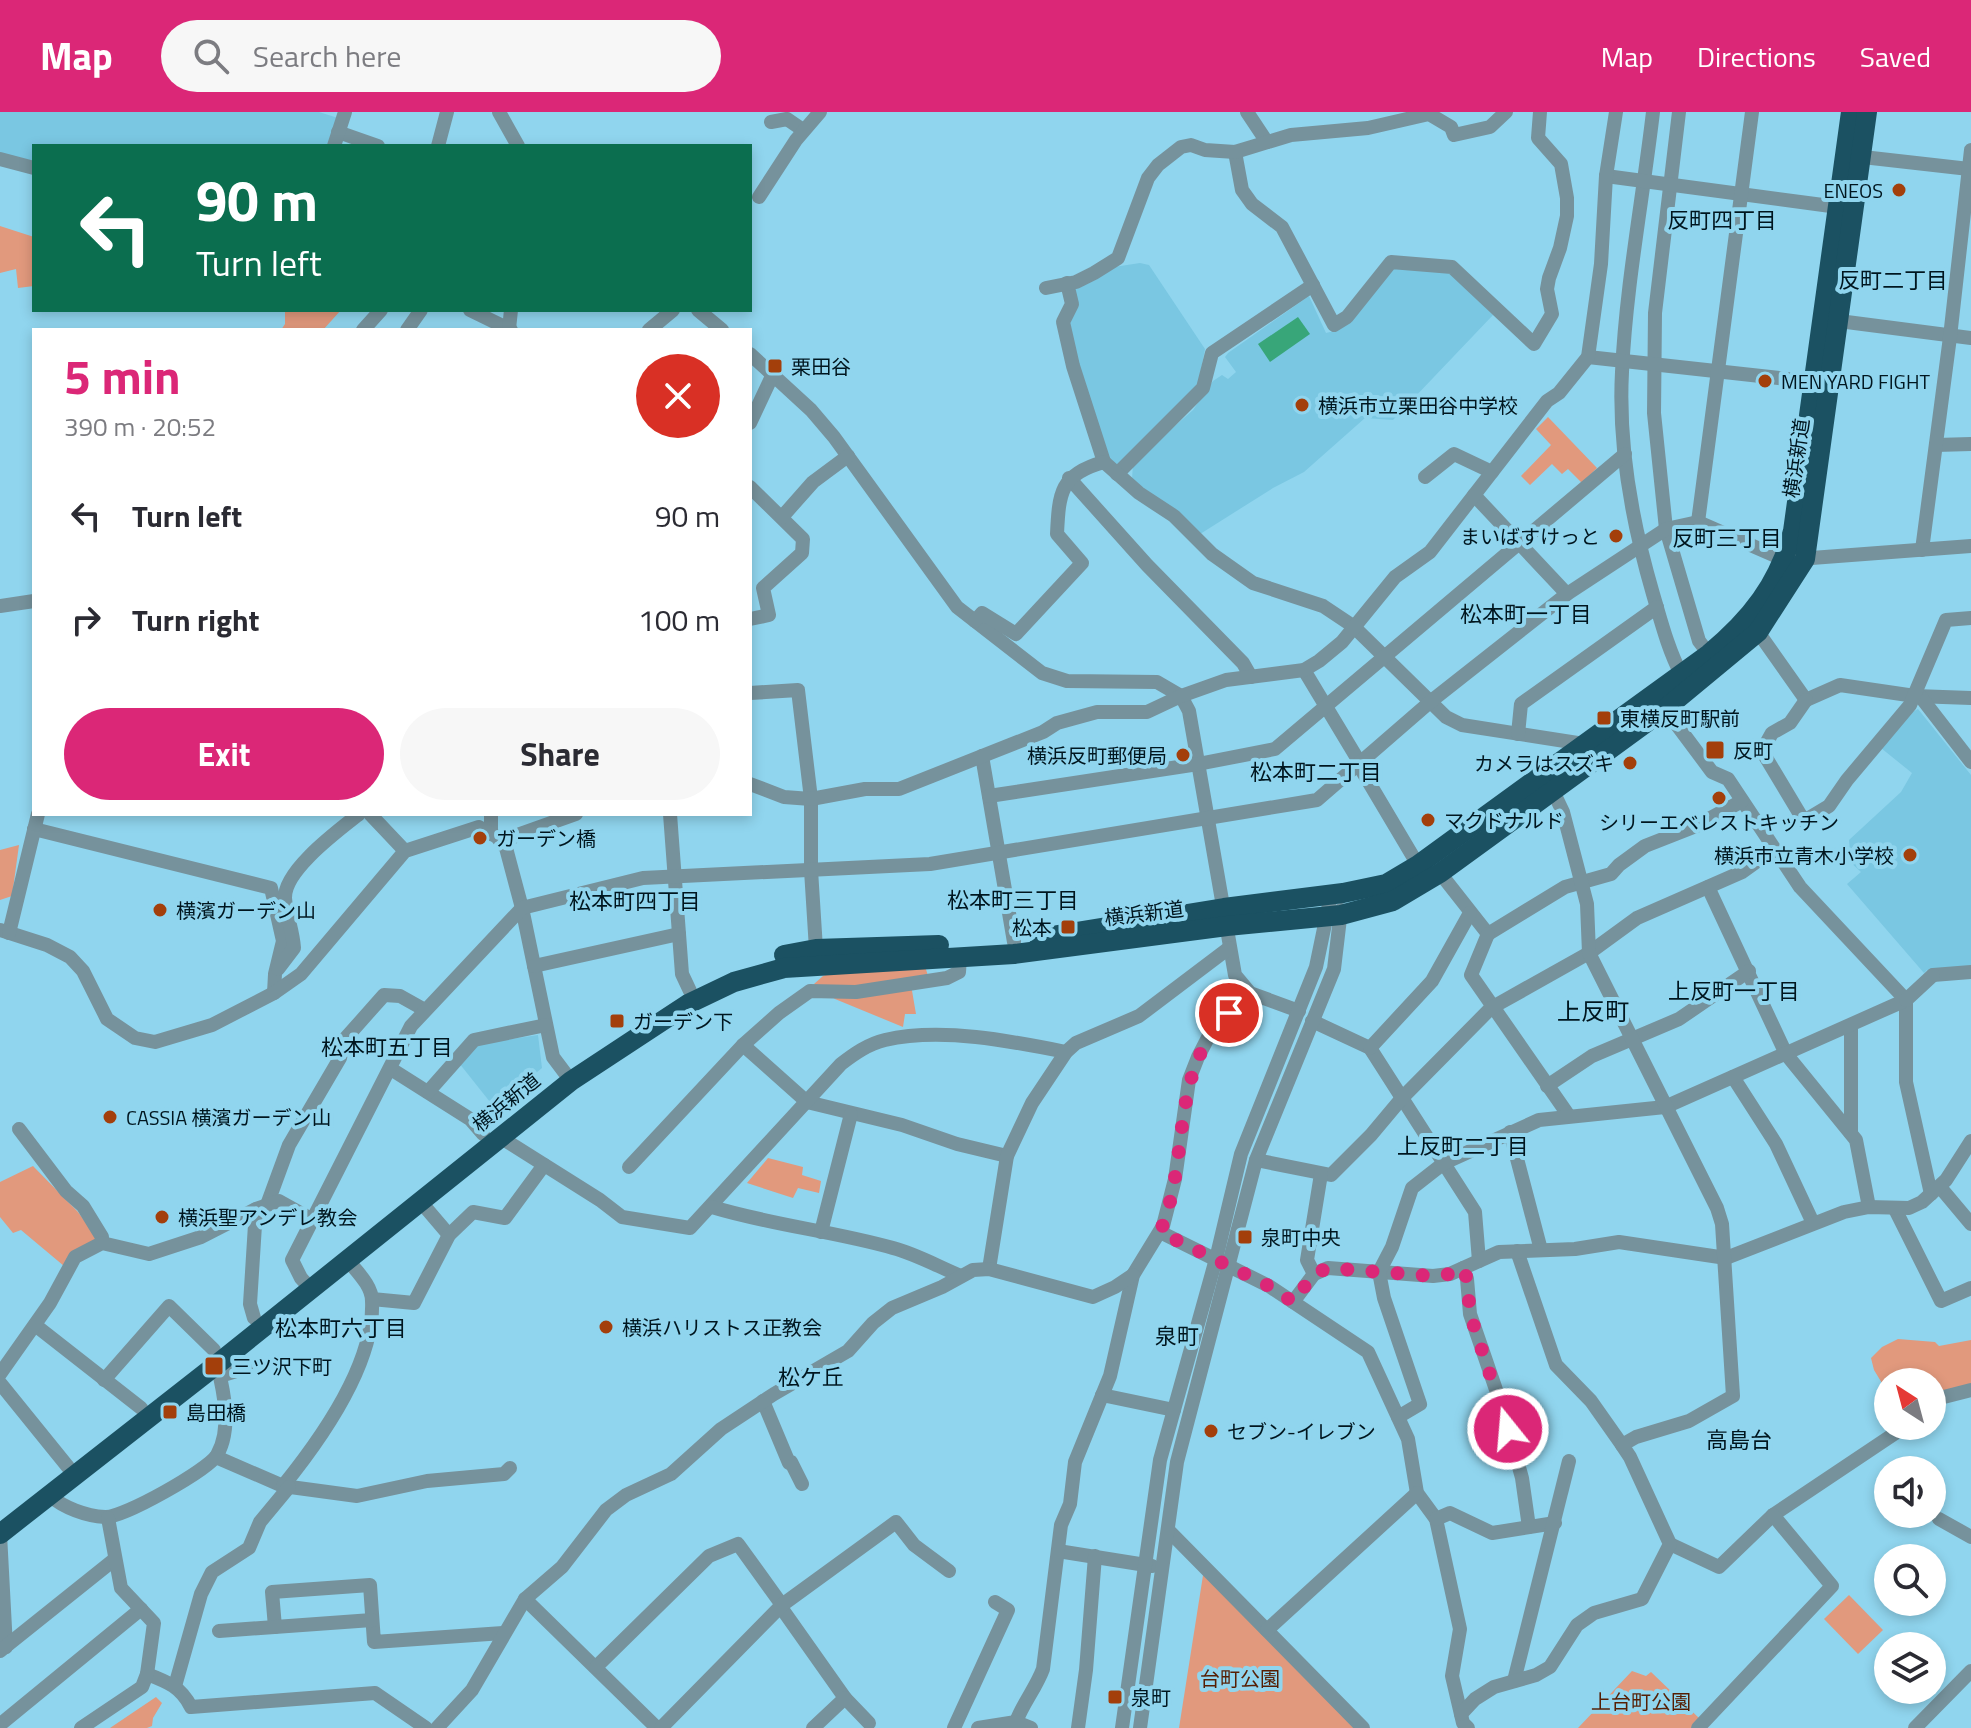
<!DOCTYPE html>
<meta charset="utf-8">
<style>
:root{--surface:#fff;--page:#f7f7f7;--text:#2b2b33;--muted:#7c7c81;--accent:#db2777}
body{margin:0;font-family:"Titillium Web","Noto Sans JP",sans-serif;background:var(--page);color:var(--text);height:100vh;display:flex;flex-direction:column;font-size:30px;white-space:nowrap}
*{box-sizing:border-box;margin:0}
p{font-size:26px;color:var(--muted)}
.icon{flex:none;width:44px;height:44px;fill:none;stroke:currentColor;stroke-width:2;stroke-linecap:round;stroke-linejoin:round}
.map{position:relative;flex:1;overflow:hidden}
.drawer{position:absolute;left:32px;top:216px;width:720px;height:488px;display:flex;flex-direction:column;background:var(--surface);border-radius:0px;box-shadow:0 4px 12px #0003}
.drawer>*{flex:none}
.guide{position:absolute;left:32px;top:32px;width:720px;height:168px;border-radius:0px;box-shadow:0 4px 12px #0003;background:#0b6e4f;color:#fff;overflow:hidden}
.needle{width:52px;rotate:324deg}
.buttons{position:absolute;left:1874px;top:1256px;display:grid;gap:16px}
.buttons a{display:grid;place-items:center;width:72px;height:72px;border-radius:50%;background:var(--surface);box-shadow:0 4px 12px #0003;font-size:40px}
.pin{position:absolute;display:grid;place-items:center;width:68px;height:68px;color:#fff;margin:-34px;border:4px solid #fff;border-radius:50%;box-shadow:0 2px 8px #0007}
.me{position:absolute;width:88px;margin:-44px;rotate:343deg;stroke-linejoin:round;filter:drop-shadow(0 0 6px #0008)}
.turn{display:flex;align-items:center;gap:28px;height:168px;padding:0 32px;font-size:36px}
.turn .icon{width:104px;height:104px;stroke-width:2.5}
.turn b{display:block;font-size:56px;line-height:68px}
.round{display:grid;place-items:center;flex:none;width:84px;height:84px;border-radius:42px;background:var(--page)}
.head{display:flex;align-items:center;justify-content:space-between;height:136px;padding:0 32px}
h1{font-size:48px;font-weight:700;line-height:60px;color:var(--accent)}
.cta{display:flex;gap:16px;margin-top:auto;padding:16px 32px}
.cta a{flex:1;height:92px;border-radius:48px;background:var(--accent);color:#fff;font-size:32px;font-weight:700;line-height:92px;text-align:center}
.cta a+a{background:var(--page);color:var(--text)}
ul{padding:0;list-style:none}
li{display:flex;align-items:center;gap:24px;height:104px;padding:0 32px}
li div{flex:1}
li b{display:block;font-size:30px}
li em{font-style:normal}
header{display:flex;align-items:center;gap:48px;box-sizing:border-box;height:112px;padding:0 40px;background:var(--accent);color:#fff}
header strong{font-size:38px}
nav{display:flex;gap:44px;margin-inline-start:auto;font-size:28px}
.search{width:560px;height:72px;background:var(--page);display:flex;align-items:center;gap:20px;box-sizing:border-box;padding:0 28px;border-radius:44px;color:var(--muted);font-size:30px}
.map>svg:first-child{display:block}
</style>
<header>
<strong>Map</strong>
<div class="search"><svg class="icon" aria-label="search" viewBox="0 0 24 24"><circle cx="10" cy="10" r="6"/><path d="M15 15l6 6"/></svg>Search here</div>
<nav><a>Map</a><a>Directions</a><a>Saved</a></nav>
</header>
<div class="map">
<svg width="1971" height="1616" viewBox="0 0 1971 1616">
<rect width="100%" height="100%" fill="#90d5ee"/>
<g fill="#7ac7e2">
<polygon points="0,0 319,0 338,6 329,34 34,34 34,52 0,42"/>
<polygon points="1140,151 1149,153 1205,237 1199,268 1191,287 1116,357 1107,347 1066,211 1072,175 1114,155"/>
<polygon points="1396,154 1449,159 1493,203 1393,308 1365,306 1304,360 1273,376 1197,424 1132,368 1133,351 1193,298 1213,269 1222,263 1228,267 1236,260 1225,245 1228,241 1309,184 1326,221 1334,219"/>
<polygon points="1918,597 1971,663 1971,854 1927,858 1924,861 1847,772 1861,760 1847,747 1850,740 1849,728 1901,680 1912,661 1881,636 1907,603"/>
<polygon points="538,923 542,956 494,995 459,951 477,932"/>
</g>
<g fill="#e1997d">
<polygon points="0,114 34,125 34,174 18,176 16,157 0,161"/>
<polygon points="285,198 341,198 323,218 281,218 285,212"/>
<polygon points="1548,305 1597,356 1582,371 1568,357 1562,362 1552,352 1530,373 1521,364 1551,333 1536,317"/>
<polygon points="19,733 12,784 0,788 0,738"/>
<polygon points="925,854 928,864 910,867 916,902 905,902 903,915 835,887 814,872 823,864 836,859"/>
<polygon points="768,1046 803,1055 802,1063 821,1069 819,1081 798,1076 793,1086 747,1071"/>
<polygon points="33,1054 78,1100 97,1126 64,1154 21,1118 13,1121 0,1105 0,1070"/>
<polygon points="1898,1227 1935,1230 1939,1234 1971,1228 1971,1273 1932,1283 1932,1270 1888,1270 1888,1281 1874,1258 1871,1246 1882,1235"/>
<polygon points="1204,1457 1360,1616 1179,1616"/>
<polygon points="1849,1483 1883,1518 1858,1542 1824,1507"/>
<polygon points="1632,1559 1646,1564 1651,1560 1700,1607 1691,1616 1578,1616"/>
<polygon points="156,1585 162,1591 153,1606 152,1614 147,1616 110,1616"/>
</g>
<polygon fill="#38a679" points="1298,205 1310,222 1270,250 1258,232"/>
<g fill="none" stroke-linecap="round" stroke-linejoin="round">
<g stroke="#76929c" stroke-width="14">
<polyline points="499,0 518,34"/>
<polyline points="1247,0 1267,30"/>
<path d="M1653 0C1643 86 1626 173 1622 260 1618 335 1632 410 1653 482 1661 509 1668 537 1681 562"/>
<polyline points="1679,0 1655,201 1654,301 1666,417 1699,529 1709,542"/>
<polyline points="771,10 787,7 803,18"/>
<polyline points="338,20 378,34"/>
<polyline points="334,34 345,0"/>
<polyline points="438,34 447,0"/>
<polyline points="1235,40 1242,78 1252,92 1282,115 1334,213 1347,205 1391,150 1452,155 1534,232 1552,202 1547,177 1549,166 1560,136 1567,104 1567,86 1561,52 1538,26 1540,0"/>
<polyline points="1854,44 1969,57"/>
<polyline points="0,47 34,56"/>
<polyline points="1606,64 1838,95"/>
<polyline points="759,85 796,28 820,0"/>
<polyline points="1067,171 1072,192 1063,210 1073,254 1104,350"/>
<polyline points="1046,176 1076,170 1094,161 1118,146 1148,66 1158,53 1181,35 1191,33 1205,38 1235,40 1291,23 1368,16 1429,2 1451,15 1454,23 1490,15 1506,0"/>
<polyline points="470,198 511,218"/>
<polyline points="698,198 722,218"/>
<polyline points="1839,209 1971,226"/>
<polyline points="509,217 511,198"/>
<polyline points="363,218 381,198"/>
<polyline points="407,218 421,198"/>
<polyline points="649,218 673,198"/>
<polyline points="750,242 811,298 834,325 957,495 1042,561 1067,569 1157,570 1181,584 1189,599 1235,863 1250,881 1299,899"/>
<polyline points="1588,245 1815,270"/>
<polyline points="750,311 773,262"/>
<polyline points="1936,333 1971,332"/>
<polyline points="1117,362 1203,276 1212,241 1313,173"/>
<polyline points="1425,365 1454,342 1492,360"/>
<polyline points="1069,366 1147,453 1243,551 1251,565"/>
<polyline points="750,375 803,427 802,441 763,476 769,503 750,507"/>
<polyline points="1474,383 1567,482"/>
<polyline points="782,405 813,370 848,344"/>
<polyline points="1698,410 1752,0"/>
<polyline points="1922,438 1950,225 1971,38"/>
<polyline points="0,494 34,489"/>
<path d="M975 509 982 501 1016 522 1082 451 1057 422C1059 381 1060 362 1104 350L1139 381 1174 404 1212 442 1253 471 1323 494 1353 514 1446 605 1462 613 1584 632"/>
<polyline points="1758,520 1806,588 1840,573 1915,584 1971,586"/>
<polyline points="1304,558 1360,651"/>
<polyline points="750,581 798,578 811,687 811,758 816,837"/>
<polyline points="1920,584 1971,650"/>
<polyline points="1806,588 1790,611 1772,621 1762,639 1804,709 1829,694 1847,668 1910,593 1946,508 1971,506"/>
<polyline points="1665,597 1712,660 1728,667 1800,775 1906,888 1906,970 1931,1082"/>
<polyline points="1518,622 1521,592 1657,495"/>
<polyline points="982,644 1014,830"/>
<polyline points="1358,652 1418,753"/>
<polyline points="750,672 784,685 811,687 865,677 899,677 1043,620 1057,611 1097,600 1147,600 1181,584 1226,568 1304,558 1319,549 1342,530 1395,465 1430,440 1547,289 1559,281 1588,245 1601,152 1606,64 1616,0"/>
<polyline points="989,684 1198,652 1275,637 1625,342"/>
<polyline points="370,702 405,739"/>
<polyline points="491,702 491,722"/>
<polyline points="670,702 682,862 690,879"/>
<polyline points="34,717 271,776 283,829 275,862 274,881"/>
<polyline points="502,731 517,723 576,702"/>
<polyline points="1440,761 1488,822 1565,775 1611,762 1619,753 1645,734 1696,714 1742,689"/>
<polyline points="1708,775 1786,942 1856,1028 1869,1095"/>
<polyline points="0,818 47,833 70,845 83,859 107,907 135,926 155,930 212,913 274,881 301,862 405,739 479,715 497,725 506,736 522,796 553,945 571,969"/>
<polyline points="9,821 38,702"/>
<polyline points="1488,822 1471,863 1569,1004"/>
<polyline points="534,854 679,822"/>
<path d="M278 857 294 836C293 819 286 802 285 786 284 758 339 718 359 702"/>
<polyline points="1933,863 1971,860"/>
<polyline points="1312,909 1370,936 1475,1100 1479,1149"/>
<polyline points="1851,915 1851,1021"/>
<polyline points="743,933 807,990 902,1013 957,1032 1007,1044"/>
<polyline points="1370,936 1432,869 1470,801"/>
<polyline points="391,957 470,1007 483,1022"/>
<polyline points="1733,965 1776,1032 1813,1111"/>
<polyline points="1547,974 1592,944 1679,907 1749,859"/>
<polyline points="428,980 474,928 546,913"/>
<polyline points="19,1017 66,1079 83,1094 102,1125 102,1131"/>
<polyline points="1510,1020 1541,1138"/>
<path d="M500 1025 600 1088 622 1105 690 1116 841 952C854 942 868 932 885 928 941 915 1011 929 1066 940"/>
<polyline points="1256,1048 1331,1063 1371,1023 1402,986 1491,896 1589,841 1637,806 1742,760 1774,737"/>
<polyline points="629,1055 743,933 779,901 810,879 856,880 947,866 959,860 960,845"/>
<polyline points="1940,1075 1971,1112"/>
<polyline points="420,1089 449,1123"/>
<polyline points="267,1093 289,1033 340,946 344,928 384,883 400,884 425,898"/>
<path d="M712 1095C771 1113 833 1119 893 1136 916 1142 939 1155 961 1164"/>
<polyline points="1895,1097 1941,1189 1971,1176"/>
<polyline points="821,1120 851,1002"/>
<polyline points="1160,1120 1269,1174 1368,1240 1408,1327 1417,1381 1436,1407 1460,1517 1452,1564 1463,1611 1468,1616"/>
<polyline points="1517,1139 1556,1253 1591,1289 1622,1333"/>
<polyline points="1463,1156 1467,1167 1470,1202 1504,1301 1522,1366 1529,1415"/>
<polyline points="989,1157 1007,1044 1032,991 1066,940 1076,931 1139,904 1229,836"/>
<polyline points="1314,1162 1307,1148 1321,1062"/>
<polyline points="310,1176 301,1166 292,1148 411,914 522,796 643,766 930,752 1317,688 1430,590 1567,482 1666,417 1698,410 1785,448 1971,434"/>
<polyline points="372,1187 414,1191 449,1123 473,1100 505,1106 544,1053"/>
<polyline points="1293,1190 1314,1162 1328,1156 1433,1164 1450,1162 1499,1140 1575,1137 1619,1130 1726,1146 1844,1100 1869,1095 1909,1096 1922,1090 1946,1068 1971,1029"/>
<polyline points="254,1206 250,1192 256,1097"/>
<polyline points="35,1213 141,1296"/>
<polyline points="0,1262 50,1191 75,1145 102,1131 149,1142 201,1125 256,1097 279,1089 313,1108"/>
<polyline points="220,1264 246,1256"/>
<polyline points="104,1268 169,1194 214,1238"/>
<polyline points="0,1271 68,1355"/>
<polyline points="1102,1283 1174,1298"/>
<polyline points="1932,1288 1971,1278"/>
<polyline points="763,1289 789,1351 791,1350 802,1372"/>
<polyline points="1398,1305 1420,1292 1384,1186 1379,1160 1392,1135 1412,1076 1444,1051 1539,1008 1665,995 1906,888"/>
<polyline points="216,1345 283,1374 357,1384 427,1369 504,1362 510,1356"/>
<path d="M283 1374C321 1327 375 1252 372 1189 372 1173 356 1159 347 1147"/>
<path d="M49 1383C64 1396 86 1404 105 1405 123 1406 208 1358 217 1343 232 1317 224 1280 217 1252"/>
<polyline points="1436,1407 1450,1401 1492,1421 1555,1411"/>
<polyline points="1939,1407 1971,1425"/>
<polyline points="1168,1418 1363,1616"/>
<polyline points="0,1422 6,1535"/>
<polyline points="1670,1432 1719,1455 1773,1403 1894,1322 1900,1314"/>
<polyline points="1058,1439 1152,1454"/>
<polyline points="525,1487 657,1616"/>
<polyline points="780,1494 845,1586 869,1611"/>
<polyline points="275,1515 272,1480 370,1473 374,1530 503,1521"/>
<polyline points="1267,1518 1417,1381"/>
<polyline points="219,1519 372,1508"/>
<polyline points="0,1539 115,1447"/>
<polyline points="596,1555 709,1444 738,1432 782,1493"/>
<path d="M147 1562C168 1570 181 1575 191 1595L375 1581 426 1616"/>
<polyline points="1514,1569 1569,1349"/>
<polyline points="175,1574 201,1482 212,1460 249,1436 260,1410 289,1375"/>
<polyline points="1461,1602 1475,1587 1494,1575 1536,1563 1550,1555 1577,1513 1594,1501 1642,1487 1670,1432 1630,1345 1622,1333 1636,1325 1689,1309 1733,1284 1722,1112 1717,1096 1589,841 1587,792 1563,700 1552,677"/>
<path d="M1016 1610C1023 1591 1036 1576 1043 1557L1061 1413 1070 1392 1075 1350 1110 1264 1133 1163 1163 1114 1175 1067 1189 968 1198 945 1213 916 1250 881"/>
<polyline points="2,1611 141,1497"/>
<polyline points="81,1616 142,1575 147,1562 154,1511 121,1476 108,1406"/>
<polyline points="437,1616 472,1578 525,1487 562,1455 606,1398 626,1383 671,1362 721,1317 774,1282 848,1239 873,1211 892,1196 942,1175 973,1158 989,1157 1093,1185 1115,1175 1133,1163"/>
<polyline points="661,1616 782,1493 896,1410 914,1433 949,1459"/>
<polyline points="813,1616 845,1586"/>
<polyline points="954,1616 1008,1498 995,1490"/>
<polyline points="978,1616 1016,1610 1031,1616"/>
<polyline points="1078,1616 1086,1558 1095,1444"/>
<polyline points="1122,1616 1160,1348 1216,1147 1241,1042 1316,855 1331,783"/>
<polyline points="1140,1616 1177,1350 1256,1048 1334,857 1341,798"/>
<polyline points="1698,1616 1832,1474 1773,1403"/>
<polyline points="1915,1616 1971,1559"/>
</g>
<g stroke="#1b5162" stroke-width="20">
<path d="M1039 826 1224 796 1343 781 1386 772 1418 753 1709 542C1751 507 1778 473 1793 419L1851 0"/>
<polyline points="784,843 816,837 939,833"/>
<polyline points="0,1422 225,1246 571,969 688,892 734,870 784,856 1014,842 1227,814 1341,803 1393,789 1440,761 1665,597 1758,520 1805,447 1867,0"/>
</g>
<polyline stroke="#76929c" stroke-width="14" points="1906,888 1933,863"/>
</g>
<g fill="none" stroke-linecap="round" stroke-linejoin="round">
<path stroke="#db2777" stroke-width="14" stroke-dasharray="0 25.2" d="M1229 901C1168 960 1191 1048 1160 1120L1269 1174 1293 1190 1314 1162 1328 1156 1433 1164 1450 1162 1463 1156 1467 1167 1470 1202 1508 1317"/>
</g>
<g fill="#a33f0b" stroke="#90d5ee" stroke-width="3">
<circle cx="1899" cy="78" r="8"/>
<rect x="767" y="246" width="16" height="16" rx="4"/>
<circle cx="1765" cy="269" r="8"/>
<circle cx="1302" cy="293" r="8"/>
<circle cx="1616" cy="424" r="8"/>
<rect x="1596" y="598" width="16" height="16" rx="4"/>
<rect x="1705" y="628" width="20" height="20" rx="4"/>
<circle cx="1183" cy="643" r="8"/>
<circle cx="1630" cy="651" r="8"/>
<circle cx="1719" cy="686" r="8"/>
<circle cx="1428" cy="708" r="8"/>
<circle cx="480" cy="726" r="8"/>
<circle cx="1910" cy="743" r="8"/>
<circle cx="160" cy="798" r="8"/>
<rect x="1060" y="807" width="16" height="16" rx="4"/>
<rect x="609" y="901" width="16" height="16" rx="4"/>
<circle cx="110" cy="1005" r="8"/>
<circle cx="162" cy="1105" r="8"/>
<rect x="1237" y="1117" width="16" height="16" rx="4"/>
<circle cx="606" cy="1215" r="8"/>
<rect x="204" y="1244" width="20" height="20" rx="4"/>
<rect x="162" y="1292" width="16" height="16" rx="4"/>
<circle cx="1211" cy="1319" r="8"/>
<rect x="1107" y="1577" width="16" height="16" rx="4"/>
</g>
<g text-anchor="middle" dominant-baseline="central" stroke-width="8" stroke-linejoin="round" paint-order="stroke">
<g font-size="20" fill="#00161f" stroke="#90d5ee" text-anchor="start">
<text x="1883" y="78" text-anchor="end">ENEOS</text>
<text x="791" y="254">栗田谷</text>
<text x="1781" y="269">MEN YARD FIGHT</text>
<text x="1318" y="293">横浜市立栗田谷中学校</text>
<text x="1600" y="424" text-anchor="end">まいばすけっと</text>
<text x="1620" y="606">東横反町駅前</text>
<text x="1733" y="638">反町</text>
<text x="1167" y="643" text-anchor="end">横浜反町郵便局</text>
<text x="1614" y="651" text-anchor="end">カメラはスズキ</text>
<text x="1444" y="708">マクドナルド</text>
<text x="1719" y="710" text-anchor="middle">シリーエベレストキッチン</text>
<text x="496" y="726">ガーデン橋</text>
<text x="1894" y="743" text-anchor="end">横浜市立青木小学校</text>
<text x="176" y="798">横濱ガーデン山</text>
<text x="1052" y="815" text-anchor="end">松本</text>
<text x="633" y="909">ガーデン下</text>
<text x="126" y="1005">CASSIA 横濱ガーデン山</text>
<text x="178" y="1105">横浜聖アンデレ教会</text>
<text x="1261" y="1125">泉町中央</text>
<text x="622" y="1215">横浜ハリストス正教会</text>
<text x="232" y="1254">三ツ沢下町</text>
<text x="186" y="1300">島田橋</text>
<text x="1227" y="1319">セブン-イレブン</text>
<text x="1131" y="1585">泉町</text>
</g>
<g font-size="20" fill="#00161f" stroke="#90d5ee">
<text transform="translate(1796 346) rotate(-82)">横浜新道</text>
<text transform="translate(1144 801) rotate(-7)">横浜新道</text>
<text transform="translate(506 990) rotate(-39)">横浜新道</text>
</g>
<g font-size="20" fill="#561e03" stroke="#90d5ee">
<text x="1240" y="1566">台町公園</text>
<text x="1641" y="1589">上台町公園</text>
</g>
<g font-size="22" fill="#00161f" stroke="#90d5ee">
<text x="1722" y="108">反町四丁目</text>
<text x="1893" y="168">反町二丁目</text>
<text x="1727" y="426">反町三丁目</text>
<text x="1526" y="502">松本町一丁目</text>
<text x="1316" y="660">松本町二丁目</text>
<text x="1013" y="788">松本町三丁目</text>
<text x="635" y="789">松本町四丁目</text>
<text x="1734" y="879">上反町一丁目</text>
<text x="387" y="935">松本町五丁目</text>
<text x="1463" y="1034">上反町二丁目</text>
<text x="341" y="1216">松本町六丁目</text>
<text x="1177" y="1224">泉町</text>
<text x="811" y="1265">松ケ丘</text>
<text x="1739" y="1328">高島台</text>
</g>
<g font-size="24" fill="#00161f" stroke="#90d5ee">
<text x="1593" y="899">上反町</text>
</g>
</g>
</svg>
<div class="buttons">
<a><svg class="needle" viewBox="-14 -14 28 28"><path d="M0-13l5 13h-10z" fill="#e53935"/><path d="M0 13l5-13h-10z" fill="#7c7c81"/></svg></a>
<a><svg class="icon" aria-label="sound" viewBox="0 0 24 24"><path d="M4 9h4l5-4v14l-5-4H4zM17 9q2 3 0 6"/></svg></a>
<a><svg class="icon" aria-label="search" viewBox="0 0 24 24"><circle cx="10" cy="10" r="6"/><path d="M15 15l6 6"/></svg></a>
<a><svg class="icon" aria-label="layers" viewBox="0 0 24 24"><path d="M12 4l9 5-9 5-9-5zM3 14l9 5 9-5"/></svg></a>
</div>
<div class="pin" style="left:1229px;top:901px;background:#d93025"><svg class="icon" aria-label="arrive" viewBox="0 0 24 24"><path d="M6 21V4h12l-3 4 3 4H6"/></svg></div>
<svg class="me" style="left:1508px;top:1317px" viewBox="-20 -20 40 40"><circle r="17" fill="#db2777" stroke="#fff" stroke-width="3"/><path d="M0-11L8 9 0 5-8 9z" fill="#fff"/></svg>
<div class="guide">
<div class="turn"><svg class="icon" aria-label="left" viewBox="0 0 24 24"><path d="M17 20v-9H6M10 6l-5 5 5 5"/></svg><div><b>90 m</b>Turn left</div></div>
</div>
<section class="drawer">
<div class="head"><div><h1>5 min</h1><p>390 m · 20:52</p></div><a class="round" style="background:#d93025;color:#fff"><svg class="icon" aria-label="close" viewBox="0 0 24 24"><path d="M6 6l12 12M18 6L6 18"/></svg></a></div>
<ul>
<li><svg class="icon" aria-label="left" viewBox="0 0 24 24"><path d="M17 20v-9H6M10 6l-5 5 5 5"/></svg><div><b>Turn left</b></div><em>90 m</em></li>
<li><svg class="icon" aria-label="right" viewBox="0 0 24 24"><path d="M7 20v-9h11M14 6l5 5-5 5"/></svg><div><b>Turn right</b></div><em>100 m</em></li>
</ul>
<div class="cta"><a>Exit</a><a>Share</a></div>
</section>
</div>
